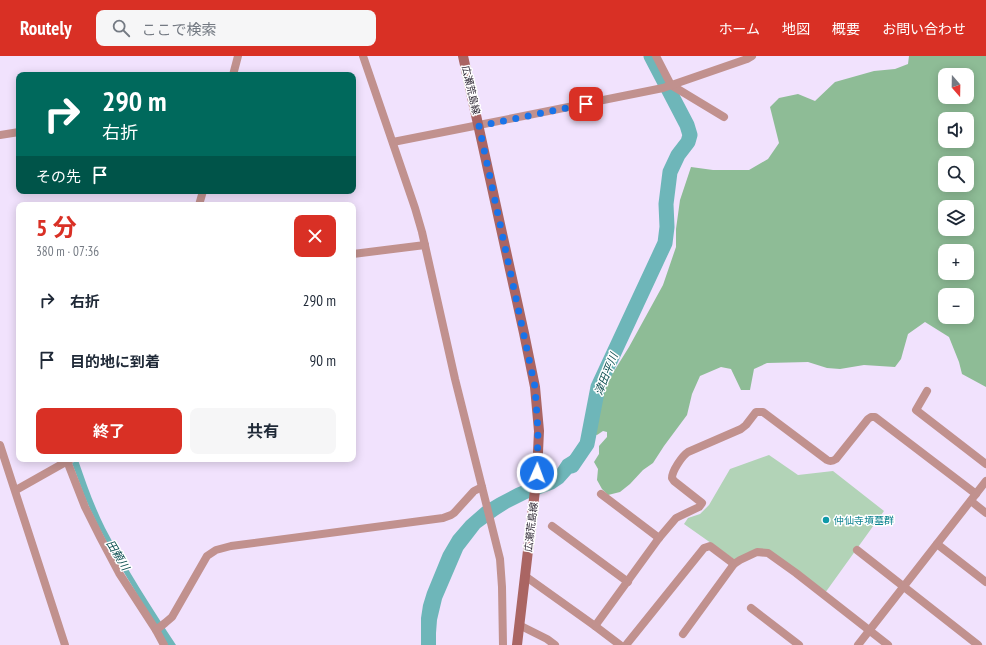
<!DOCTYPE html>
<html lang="ja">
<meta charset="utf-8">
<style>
:root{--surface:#fff;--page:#f6f6f7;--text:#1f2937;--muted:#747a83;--accent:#d93025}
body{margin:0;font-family:"PT Sans Narrow","Noto Sans JP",sans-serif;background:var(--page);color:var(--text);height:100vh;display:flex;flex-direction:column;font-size:15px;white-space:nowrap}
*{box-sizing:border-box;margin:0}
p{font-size:13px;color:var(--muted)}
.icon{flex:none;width:22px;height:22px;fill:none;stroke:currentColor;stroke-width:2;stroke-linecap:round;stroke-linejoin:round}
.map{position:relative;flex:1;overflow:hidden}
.details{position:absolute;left:16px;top:146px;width:340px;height:260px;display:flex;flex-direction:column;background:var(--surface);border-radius:8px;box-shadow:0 2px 10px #0003}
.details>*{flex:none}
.hud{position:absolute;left:16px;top:16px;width:340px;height:122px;border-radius:8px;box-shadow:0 2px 10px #0003;background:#00695c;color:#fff;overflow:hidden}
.needle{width:26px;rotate:160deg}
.controls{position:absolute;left:938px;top:12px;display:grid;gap:8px}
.controls a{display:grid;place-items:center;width:36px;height:36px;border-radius:8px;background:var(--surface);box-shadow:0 2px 10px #0003;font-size:20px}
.pin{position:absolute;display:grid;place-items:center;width:34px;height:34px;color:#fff;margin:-17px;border-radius:8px;box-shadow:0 2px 6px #0006}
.me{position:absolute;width:44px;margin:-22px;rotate:2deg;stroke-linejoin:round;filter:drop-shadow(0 0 3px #0008)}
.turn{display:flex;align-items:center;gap:14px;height:84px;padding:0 20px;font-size:18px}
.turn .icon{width:52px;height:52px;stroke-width:2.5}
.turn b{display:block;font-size:28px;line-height:34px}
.then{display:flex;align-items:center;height:38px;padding:0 20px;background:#0003;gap:8px;font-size:15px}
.round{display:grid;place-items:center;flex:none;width:42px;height:42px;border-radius:8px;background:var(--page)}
.headline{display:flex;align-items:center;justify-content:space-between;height:68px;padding:0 20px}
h1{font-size:24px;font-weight:700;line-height:30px;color:var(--accent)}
.button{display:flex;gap:8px;margin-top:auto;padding:8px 20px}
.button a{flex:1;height:46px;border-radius:8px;background:var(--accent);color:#fff;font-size:16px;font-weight:700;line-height:46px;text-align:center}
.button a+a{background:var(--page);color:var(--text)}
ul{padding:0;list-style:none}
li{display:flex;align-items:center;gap:12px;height:60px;padding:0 20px}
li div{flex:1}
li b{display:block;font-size:15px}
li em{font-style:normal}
header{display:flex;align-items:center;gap:24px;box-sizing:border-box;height:56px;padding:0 20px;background:var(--accent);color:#fff}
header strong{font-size:19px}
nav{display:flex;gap:22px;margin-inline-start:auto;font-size:14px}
.search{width:280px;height:36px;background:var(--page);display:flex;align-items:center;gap:10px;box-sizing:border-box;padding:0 14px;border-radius:8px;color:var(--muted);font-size:15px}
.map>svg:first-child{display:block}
</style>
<header>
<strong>Routely</strong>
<div class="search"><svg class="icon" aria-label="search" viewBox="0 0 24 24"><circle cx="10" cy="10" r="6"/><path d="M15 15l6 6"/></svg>ここで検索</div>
<nav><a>ホーム</a><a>地図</a><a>概要</a><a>お問い合わせ</a></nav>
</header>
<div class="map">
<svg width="986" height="589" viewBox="0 0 986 589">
<rect width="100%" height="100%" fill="#f1e2fd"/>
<polygon fill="#b2d3b7" points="769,399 798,419 833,415 884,455 825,537 770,495 735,504 684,468 688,462 700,458 709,449 730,413"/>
<path fill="#8ebc96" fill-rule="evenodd" d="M909 0H986V331L962 318 959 306 949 281 925 266 908 278 901 303 895 311 864 309 840 313 827 312 808 306 767 307 754 313 750 334H741L731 313 721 311 700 320 692 338 687 359 664 390 653 407 643 414 630 428 620 436 608 439 602 433 597 424 598 413 594 406 599 398V390L607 381V376L603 375 597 379 593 378 595 363 606 328 629 291 663 229 676 191V173L680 144 691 111 713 114H749L768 103 779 87 770 51 779 42 798 38 815 45 835 26 874 15 895 13 908 8ZM945 19H967V41H945ZM945 63H967V85H945ZM945 107H967V129H945ZM945 151H967V173H945ZM945 195H967V217H945ZM945 239H967V261H945Z"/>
<g fill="#6eb6b9">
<polygon points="584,391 583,403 571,418 563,427 554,433 527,443 509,452 498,459 480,472 463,494 442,543 437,564 436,577 436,589 421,589 421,562 423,549 427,536 443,497 453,480 466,465 482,451 497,442 516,432 531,426 547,421 557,413 563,404"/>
<path d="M78 404C86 427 94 450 105 472 126 512 151 551 176 589H168C141 544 112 500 90 453 83 438 78 422 72 407Z"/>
</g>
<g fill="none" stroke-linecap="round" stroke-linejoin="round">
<polyline stroke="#6eb6b9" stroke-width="15" points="572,410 587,388 598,331 665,187 667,171 666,148 670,116 678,99 688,86 690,79 687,69 651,0"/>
<g stroke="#c1918e" stroke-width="8">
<polyline points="363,0 415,152 422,176 455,323 500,503 502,531 503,589"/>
<polyline points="656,0 671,29 724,61"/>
<polyline points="233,19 238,0"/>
<polyline points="0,79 19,76"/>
<polyline points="393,86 479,69 663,32 747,3 752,0"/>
<polyline points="199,149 203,135"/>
<polyline points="353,198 425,189"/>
<polyline points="927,335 916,354 986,408"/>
<polyline points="0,389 65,589"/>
<polyline points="67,405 85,451 100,481 119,517 156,574 164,589"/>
<polyline points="16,434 71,403"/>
<polyline points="601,438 659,482"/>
<polyline points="971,445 986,457"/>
<polyline points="552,470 628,526"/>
<polyline points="937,488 986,526"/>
<polyline points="857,494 978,589"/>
<polyline points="525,520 595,570 620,589"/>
<polyline points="751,552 799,589"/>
<polyline points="519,569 547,583 555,589"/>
<path d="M595 570 659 482 676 462 699 451 702 447 674 425 672 422C672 415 682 400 688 396L741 373 746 369 756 356H763L827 404C831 406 833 405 836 403L868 363 871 361H875L976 438"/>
<polyline points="156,574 165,567 172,561 207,500 216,494 231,490 443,462 451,459 454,457 474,435 482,431"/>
<polyline points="683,578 734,508"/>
<polyline points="626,589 704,492 710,490 734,508 740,504 757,496 768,497 796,517 888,589"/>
<polyline points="858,589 986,425"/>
</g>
<polyline stroke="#aa6563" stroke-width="10" points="463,0 524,277 535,331 539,375 537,417 517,589"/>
</g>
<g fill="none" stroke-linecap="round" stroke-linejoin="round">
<polyline stroke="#1a73e8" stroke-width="7" stroke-dasharray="0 12.6" points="537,417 538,375 535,331 479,70 586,48"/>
</g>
<circle fill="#0f9aa8" stroke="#fff" stroke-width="1.5" cx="826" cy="464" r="4"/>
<g text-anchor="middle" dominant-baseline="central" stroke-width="3" stroke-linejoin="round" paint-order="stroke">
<g font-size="10" fill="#2a2330" stroke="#fff">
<text transform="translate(471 34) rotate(77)">広瀬荒島線</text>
<text transform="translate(531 471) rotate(-83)">広瀬荒島線</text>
</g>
<g font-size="10" fill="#0d838f" stroke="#fff" text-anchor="start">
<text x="834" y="464">仲仙寺墳墓群</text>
</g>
<g font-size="11" font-style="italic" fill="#0d4f51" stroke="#fff">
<text transform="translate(606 318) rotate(-68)">津田平川</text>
<text transform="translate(118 499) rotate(59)">田頼川</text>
</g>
</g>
</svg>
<div class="controls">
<a><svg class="needle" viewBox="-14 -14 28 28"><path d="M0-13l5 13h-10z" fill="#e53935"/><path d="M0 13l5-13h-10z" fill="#747a83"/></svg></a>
<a><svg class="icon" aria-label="sound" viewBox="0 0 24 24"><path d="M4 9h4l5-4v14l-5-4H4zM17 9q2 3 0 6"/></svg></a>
<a><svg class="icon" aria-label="search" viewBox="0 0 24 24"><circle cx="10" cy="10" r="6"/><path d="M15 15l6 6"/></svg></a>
<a><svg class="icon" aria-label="layers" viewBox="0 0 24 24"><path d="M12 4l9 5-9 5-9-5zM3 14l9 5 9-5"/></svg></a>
<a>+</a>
<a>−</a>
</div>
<div class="pin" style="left:586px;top:48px;background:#d93025"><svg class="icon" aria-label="arrive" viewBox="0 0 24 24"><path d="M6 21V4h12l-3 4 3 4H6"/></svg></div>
<svg class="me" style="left:537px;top:417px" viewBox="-20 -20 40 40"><circle r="17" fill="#1a73e8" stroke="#fff" stroke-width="3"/><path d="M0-11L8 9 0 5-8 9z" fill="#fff"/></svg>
<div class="hud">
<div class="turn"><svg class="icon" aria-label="right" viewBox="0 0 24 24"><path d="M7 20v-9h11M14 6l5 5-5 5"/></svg><div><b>290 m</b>右折</div></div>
<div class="then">その先<svg class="icon" aria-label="arrive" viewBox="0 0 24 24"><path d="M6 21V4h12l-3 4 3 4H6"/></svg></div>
</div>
<section class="details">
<div class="headline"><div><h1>5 分</h1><p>380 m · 07:36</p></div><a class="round" style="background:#d93025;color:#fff"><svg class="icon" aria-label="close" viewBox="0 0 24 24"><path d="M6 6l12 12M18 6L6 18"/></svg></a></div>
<ul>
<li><svg class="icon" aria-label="right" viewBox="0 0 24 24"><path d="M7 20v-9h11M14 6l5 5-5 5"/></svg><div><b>右折</b></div><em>290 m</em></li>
<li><svg class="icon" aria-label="arrive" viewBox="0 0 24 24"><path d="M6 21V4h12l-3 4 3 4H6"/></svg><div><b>目的地に到着</b></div><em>90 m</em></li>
</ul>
<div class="button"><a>終了</a><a>共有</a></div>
</section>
</div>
